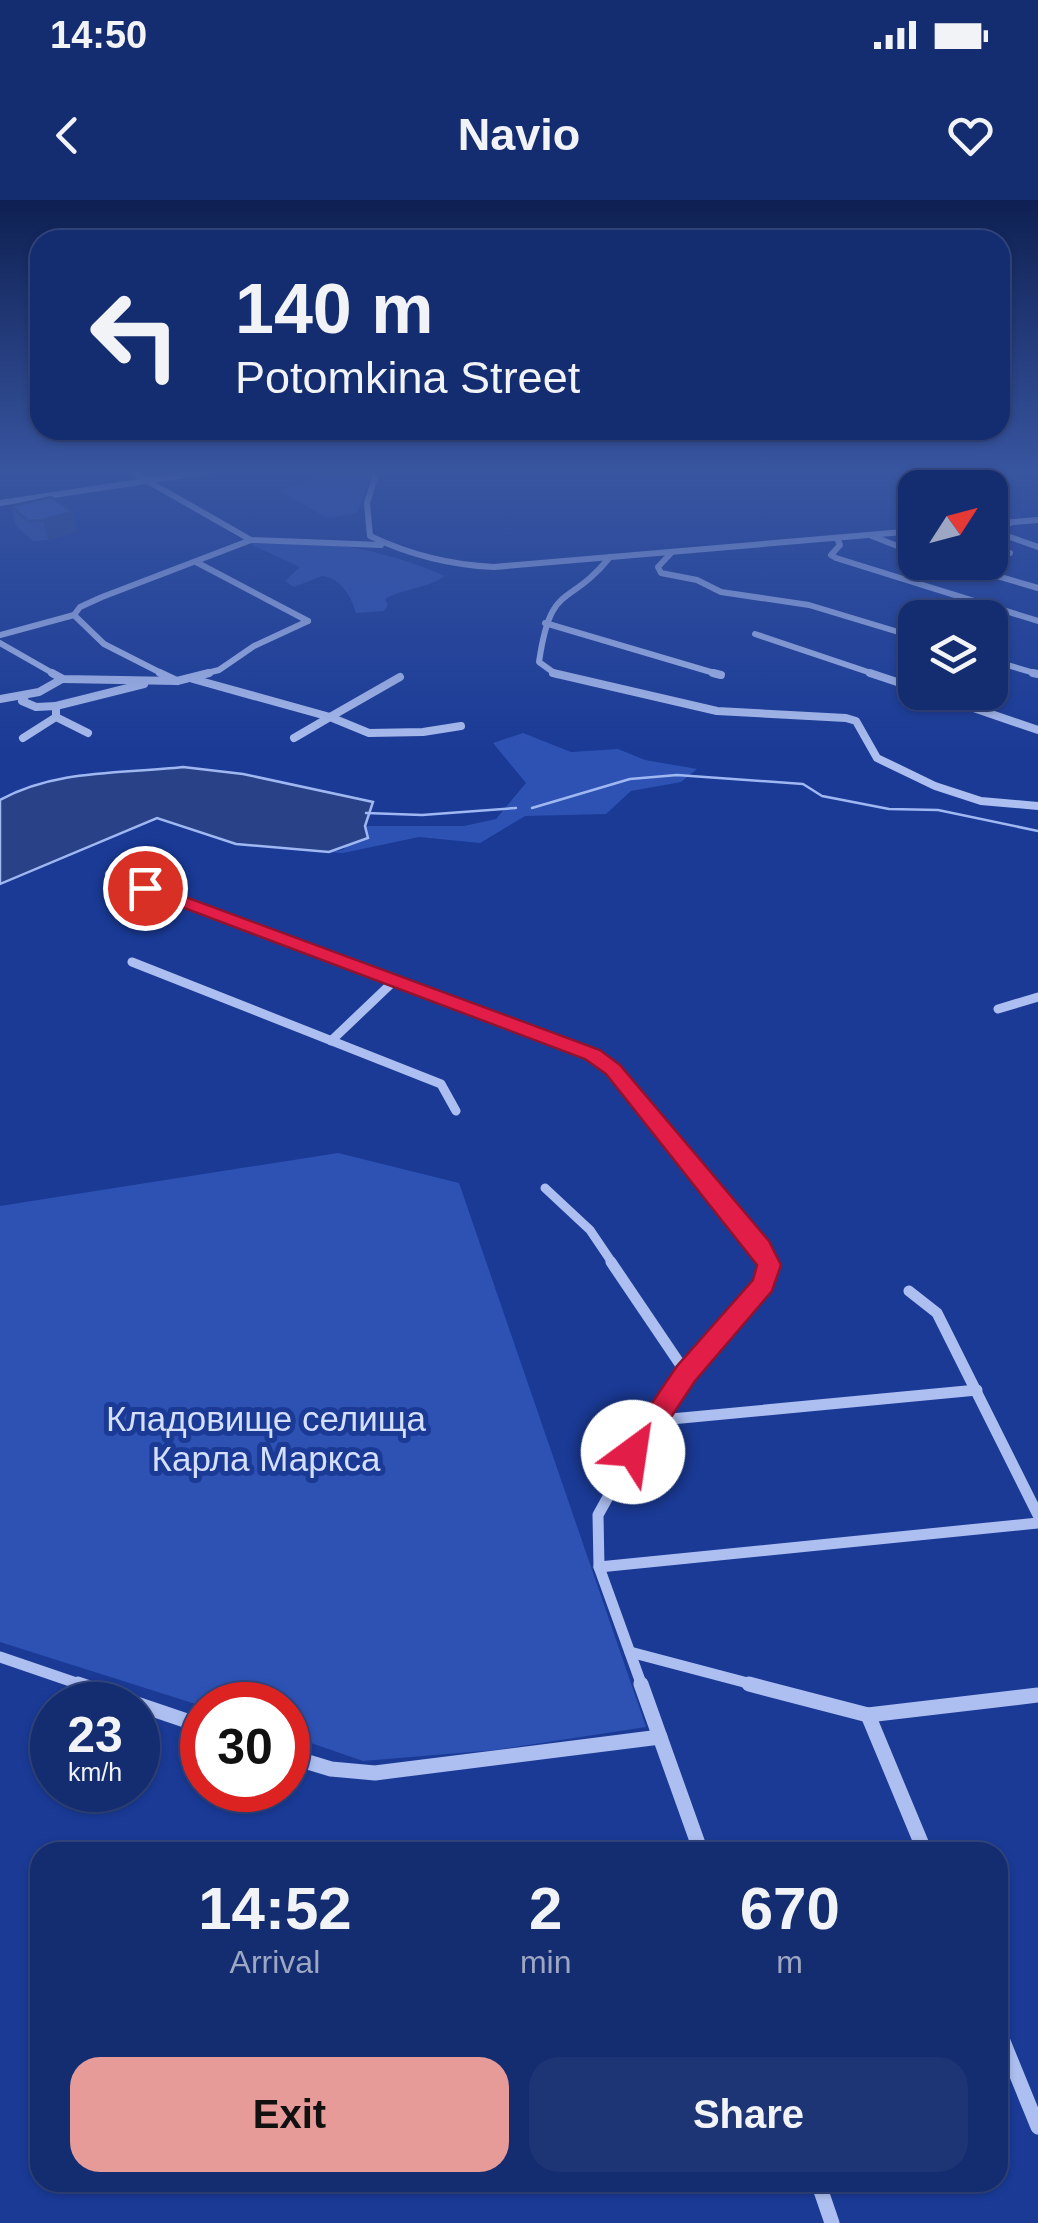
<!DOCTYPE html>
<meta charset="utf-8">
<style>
:root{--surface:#142c70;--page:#1d3475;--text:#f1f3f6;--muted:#9da7c3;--line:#334883;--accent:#e69b98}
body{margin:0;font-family:Arial,sans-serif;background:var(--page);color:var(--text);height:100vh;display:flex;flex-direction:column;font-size:38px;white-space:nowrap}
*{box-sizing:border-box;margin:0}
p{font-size:32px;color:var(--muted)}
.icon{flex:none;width:55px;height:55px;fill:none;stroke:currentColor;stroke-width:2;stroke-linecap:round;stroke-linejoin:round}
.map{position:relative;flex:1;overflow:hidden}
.details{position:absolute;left:30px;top:1642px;width:978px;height:350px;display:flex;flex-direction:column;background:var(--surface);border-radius:30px;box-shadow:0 2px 8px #0004,0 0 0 2px var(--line)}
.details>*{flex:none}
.guide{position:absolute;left:30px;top:30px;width:980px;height:210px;border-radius:30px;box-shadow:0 2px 8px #0004,0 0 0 2px var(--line);background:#142c70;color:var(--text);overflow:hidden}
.needle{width:65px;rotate:54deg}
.tools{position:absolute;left:898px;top:270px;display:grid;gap:20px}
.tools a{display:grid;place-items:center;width:110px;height:110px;border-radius:20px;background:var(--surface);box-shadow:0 2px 8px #0004,0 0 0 2px var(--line);font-size:50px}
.speed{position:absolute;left:30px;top:1482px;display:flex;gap:20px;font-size:50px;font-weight:700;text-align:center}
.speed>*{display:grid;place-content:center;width:130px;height:130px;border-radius:50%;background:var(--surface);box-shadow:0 2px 8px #0004,0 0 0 2px var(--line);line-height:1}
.speed small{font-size:25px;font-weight:400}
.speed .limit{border:15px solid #d22;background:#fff;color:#111}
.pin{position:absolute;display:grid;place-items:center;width:85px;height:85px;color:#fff;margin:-42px;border:5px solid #fff;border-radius:50%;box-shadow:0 2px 10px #0007}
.me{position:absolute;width:110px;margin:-55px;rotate:31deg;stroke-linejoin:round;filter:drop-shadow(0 0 8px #0008)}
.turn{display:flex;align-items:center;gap:35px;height:210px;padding:0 40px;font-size:45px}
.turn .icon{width:130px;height:130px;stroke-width:2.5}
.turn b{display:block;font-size:70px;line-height:85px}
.eta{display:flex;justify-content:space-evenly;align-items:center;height:170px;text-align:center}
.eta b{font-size:60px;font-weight:600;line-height:70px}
.button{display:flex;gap:20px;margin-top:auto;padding:20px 40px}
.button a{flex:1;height:115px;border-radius:30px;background:var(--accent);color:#111;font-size:40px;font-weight:600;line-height:115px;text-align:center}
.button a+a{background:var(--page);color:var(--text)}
.status{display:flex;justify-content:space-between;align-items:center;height:70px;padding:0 50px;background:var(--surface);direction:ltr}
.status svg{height:28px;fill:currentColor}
header{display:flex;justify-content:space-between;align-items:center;height:130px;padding:0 40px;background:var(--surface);font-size:45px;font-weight:600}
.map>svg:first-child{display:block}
</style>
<div class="status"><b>14:50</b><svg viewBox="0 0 49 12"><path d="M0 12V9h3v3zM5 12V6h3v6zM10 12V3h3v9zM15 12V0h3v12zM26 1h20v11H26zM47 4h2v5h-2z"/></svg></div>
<header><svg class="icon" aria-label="back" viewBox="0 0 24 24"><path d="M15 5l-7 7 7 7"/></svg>Navio<svg class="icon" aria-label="heart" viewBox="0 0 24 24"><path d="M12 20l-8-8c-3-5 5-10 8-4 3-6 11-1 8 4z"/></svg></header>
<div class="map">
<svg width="1038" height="2023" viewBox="0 0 1038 2023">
<rect width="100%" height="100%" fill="#1a3a96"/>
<g fill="#2e52b4">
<polygon points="338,271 373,271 357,313 327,318 280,291"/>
<path d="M297 341C350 344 396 355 445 376 426 389 404 388 385 399L388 405 384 411 356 413C351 396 341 378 322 376L294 387 285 381 300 367 250 344Z"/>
<polygon points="523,533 571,552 618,549 645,560 697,569 681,582 631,591 606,614 525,616 480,643 419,637 343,653 329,652 343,650 365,626 464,626 496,619 526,583 493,543"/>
<polygon points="338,953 459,983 646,1527 495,1550 363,1561 288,1535 288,1505 202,1506 0,1442 0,1006"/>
</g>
<path fill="#294186" stroke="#a0b8f2" stroke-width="2.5" d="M183 567 243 574 373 602 365 626 368 638 329 652 236 644 157 618 0 684V600C56 569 122 574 183 567Z"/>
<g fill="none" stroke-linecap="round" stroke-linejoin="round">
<g stroke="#a0b8f2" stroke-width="2.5">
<polyline points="532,608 630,579 677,575 803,584 822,596 889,609 938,610 1038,631"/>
<polyline points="366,613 422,615 516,608"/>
</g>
<g stroke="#adbff0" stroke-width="6">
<polyline points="130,271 251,340 381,345"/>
<path d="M377 271 367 303 370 336C410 355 450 365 494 367L915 331"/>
<polyline points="0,303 212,271"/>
<polyline points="1012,322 999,328 999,333 1038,347"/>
<polyline points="990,324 1038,320"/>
<polyline points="872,336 915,353"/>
<polyline points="837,338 840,345 831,355 836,358 1038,421"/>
<polyline points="990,347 1010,353"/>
<polyline points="671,353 658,367 661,373 697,380 721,392 809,405 915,437"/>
<polyline points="196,362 308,421"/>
<polyline points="949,362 1038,388"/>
<polyline points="74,415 104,444 165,475"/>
<polyline points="545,423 721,475"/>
<polyline points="755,434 877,475"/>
<polyline points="0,435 74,415 80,407 102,397 251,340"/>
<polyline points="0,443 56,475"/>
<polyline points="990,460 1038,474"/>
<polyline points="199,475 219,470 254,446 308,421"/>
<path d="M557 475 539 462C551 380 568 409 610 357"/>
</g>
<g stroke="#adbff0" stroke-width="8">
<polyline points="52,473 63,479 177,481 209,473"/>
<polyline points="160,473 177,481"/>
<polyline points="553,473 717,511 846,518 856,521 877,558 935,586 981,601 1038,606"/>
<polyline points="713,473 721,475"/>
<polyline points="870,473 915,488"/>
<polyline points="1033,473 1038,474"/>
<polyline points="193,479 330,517 400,477"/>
<polyline points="927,492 1038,530"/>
<polyline points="25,496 22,501 36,507 56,506 56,517 88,533"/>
<polyline points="0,499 39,492 62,479"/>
<polyline points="56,506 144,484"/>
<polyline points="23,538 56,517"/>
<polyline points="294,538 330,517 369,533 423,532 461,526"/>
<polyline points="109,674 270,734"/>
</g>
<g stroke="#adbff0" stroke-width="9">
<polyline points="263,732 593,855 613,869 760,1047 769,1064"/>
<polyline points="132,762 441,884 456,911"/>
<polyline points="998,809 1038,797"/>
<polyline points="331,841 395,780"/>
<polyline points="545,988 590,1030 613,1064"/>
</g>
<g stroke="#adbff0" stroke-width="11">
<polyline points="611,1062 686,1173"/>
<polyline points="909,1091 937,1113 1038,1315"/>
<polyline points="650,1221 977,1190"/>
<polyline points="599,1367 1038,1323"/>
<polyline points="630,1452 759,1486"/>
<polyline points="0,1457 85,1486"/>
<polyline points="642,1486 599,1367 598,1315 650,1221 763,1084 767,1062"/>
</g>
<g stroke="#adbff0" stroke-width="15">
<polyline points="78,1484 202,1526"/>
<polyline points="641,1484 701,1652"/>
<polyline points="749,1484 868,1515 1038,1495"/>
<polyline points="868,1515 925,1652"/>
<polyline points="288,1556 331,1569 375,1573 660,1537"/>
<polyline points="998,1829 1038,1927"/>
<polyline points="818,1982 832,2023"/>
</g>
</g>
<polygon fill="#3553a2" points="11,306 72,312 77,332 48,340 33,341 16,326"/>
<polygon fill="#2b4384" points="72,312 77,332 48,340 43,320"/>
<polygon fill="#3e60bc" stroke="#2b4384" stroke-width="2.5" points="51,297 72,312 43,320 28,321 11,306"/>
<linearGradient id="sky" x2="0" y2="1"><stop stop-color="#0e2052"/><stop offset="0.49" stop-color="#3855a0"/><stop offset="1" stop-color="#3855a0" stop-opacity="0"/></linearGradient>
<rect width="1038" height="554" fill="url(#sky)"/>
<polygon fill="#e11d48" stroke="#92132f" stroke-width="2.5" points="145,682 600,850 620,865 769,1041 781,1065 772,1091 695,1181 642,1261 633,1264 624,1261 620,1252 624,1244 677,1166 753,1080 757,1065 606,874 585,859 139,691 139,684"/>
<g text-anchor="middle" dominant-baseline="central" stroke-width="10" stroke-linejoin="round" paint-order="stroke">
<g font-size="35" fill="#d4dffb" stroke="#1a3a96">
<text x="266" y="1218">Кладовище селища<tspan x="266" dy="40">Карла Маркса</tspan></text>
</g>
</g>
</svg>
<div class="tools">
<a><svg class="needle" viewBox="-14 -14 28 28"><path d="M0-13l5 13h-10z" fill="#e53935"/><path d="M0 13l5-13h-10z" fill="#9da7c3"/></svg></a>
<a><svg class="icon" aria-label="layers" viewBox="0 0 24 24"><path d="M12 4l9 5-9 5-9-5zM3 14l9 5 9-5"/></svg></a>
</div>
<div class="speed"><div>23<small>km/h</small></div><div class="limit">30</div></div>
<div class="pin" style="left:145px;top:688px;background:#d93025"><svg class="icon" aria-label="arrive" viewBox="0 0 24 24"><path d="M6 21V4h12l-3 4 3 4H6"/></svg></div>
<svg class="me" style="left:633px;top:1252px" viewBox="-20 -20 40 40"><circle r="19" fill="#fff"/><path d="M0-13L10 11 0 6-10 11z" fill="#e11d48"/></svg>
<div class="guide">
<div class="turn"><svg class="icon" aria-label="left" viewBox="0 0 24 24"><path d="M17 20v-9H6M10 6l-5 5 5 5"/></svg><div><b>140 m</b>Potomkina Street</div></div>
</div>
<section class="details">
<div class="eta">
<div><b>14:52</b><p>Arrival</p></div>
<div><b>2</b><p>min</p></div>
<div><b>670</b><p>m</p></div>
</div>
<div class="button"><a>Exit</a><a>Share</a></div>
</section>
</div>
